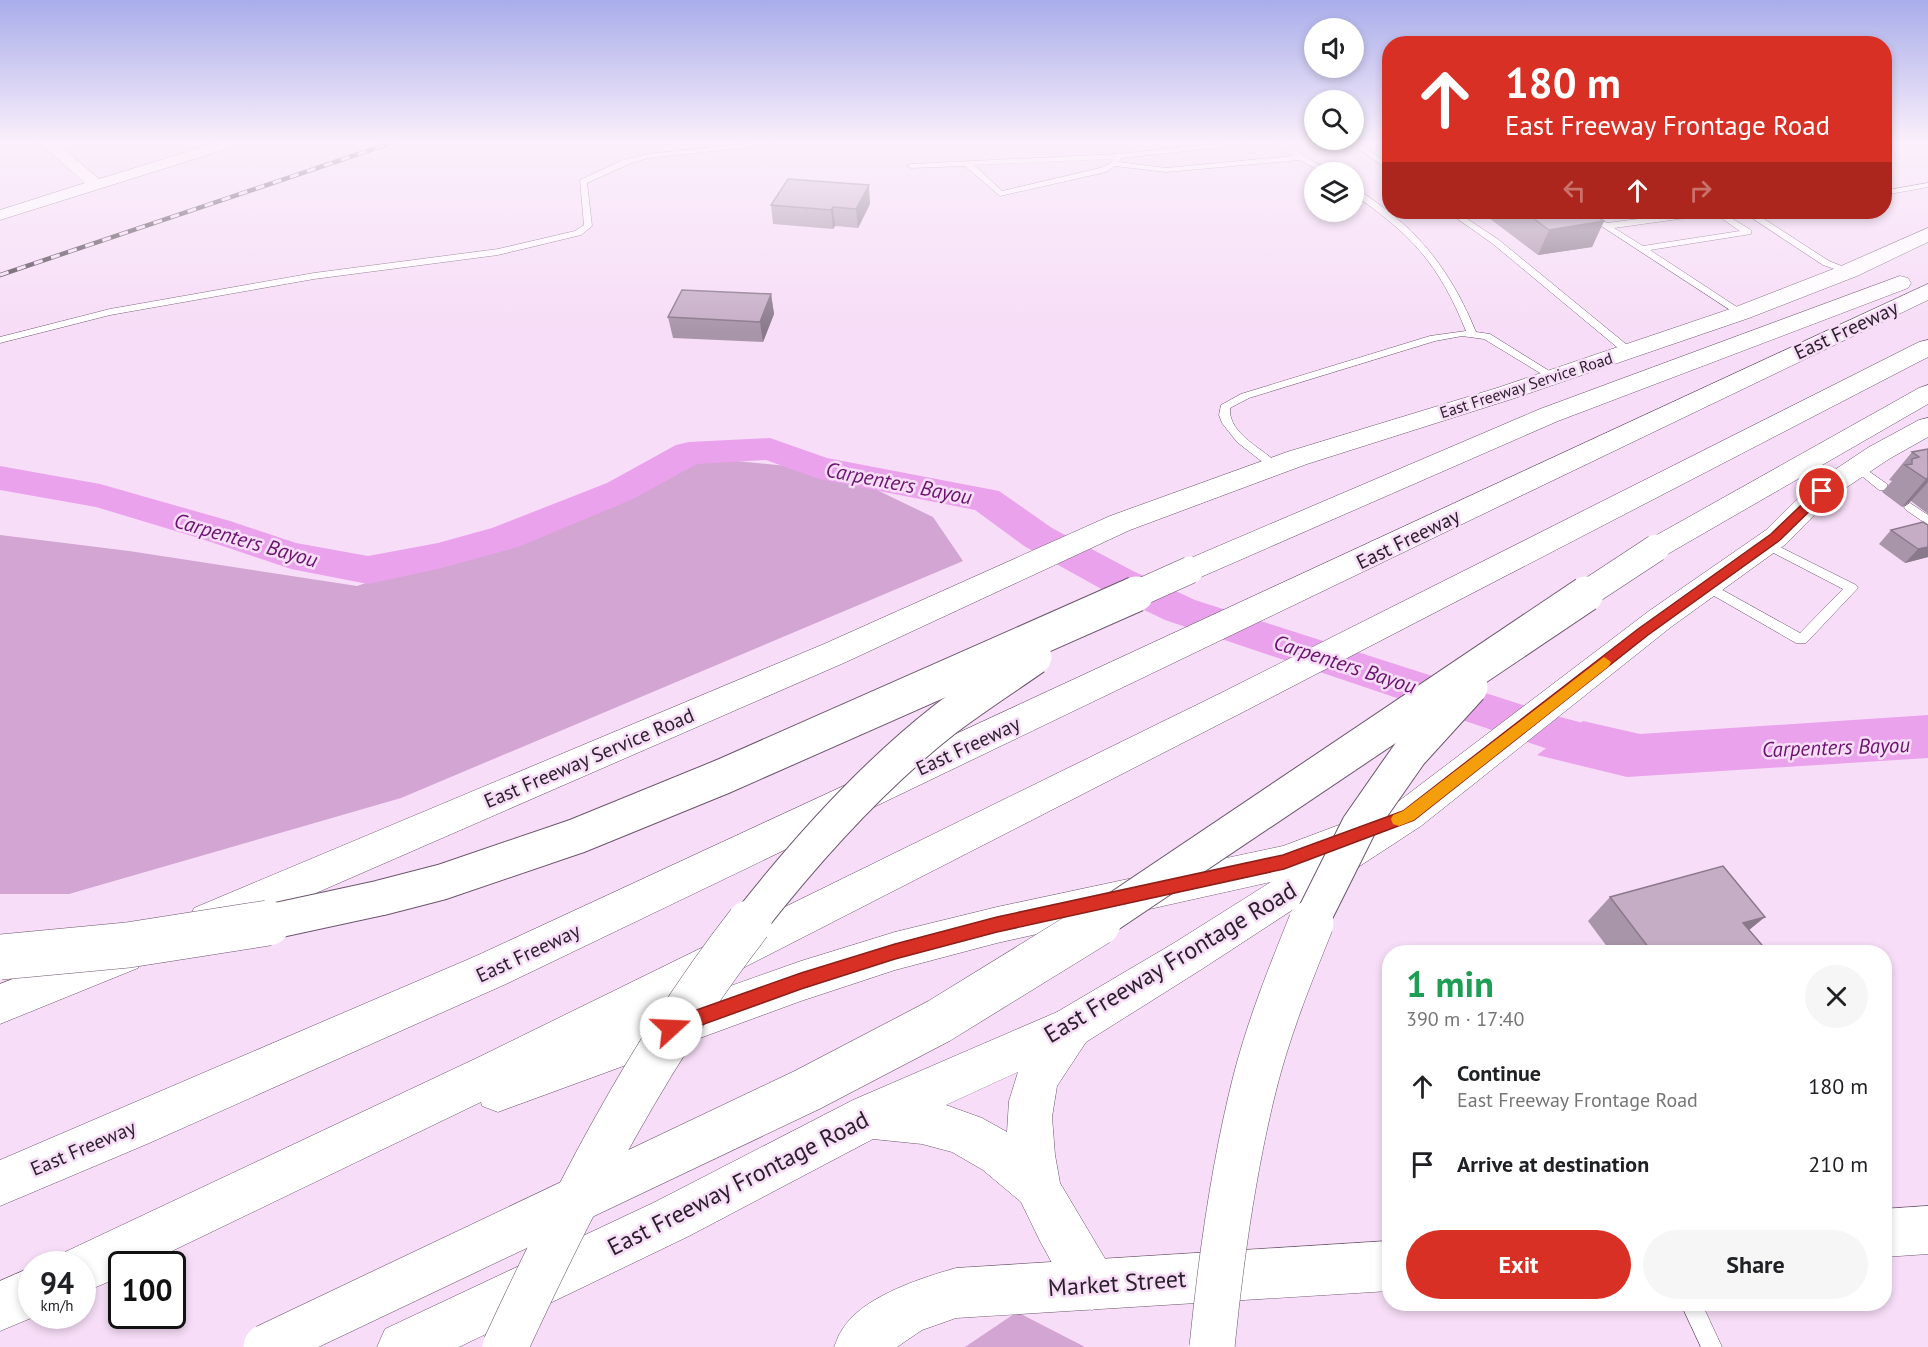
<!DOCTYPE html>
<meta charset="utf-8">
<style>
:root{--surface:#fff;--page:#f6f6f6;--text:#202124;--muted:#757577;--accent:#d93025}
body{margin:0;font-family:"PT Sans",sans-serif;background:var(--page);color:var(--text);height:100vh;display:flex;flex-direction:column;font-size:22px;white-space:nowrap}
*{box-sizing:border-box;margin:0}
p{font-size:20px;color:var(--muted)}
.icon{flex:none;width:33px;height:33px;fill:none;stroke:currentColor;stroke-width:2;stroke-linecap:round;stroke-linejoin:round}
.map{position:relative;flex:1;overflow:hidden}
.side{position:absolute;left:1382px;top:945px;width:510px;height:366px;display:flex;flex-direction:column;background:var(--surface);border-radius:24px;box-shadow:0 3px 9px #0003}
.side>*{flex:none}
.guide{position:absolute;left:1382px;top:36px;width:510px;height:183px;border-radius:24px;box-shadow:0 3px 9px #0003;background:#d93025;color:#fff;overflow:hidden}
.controls{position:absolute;left:1304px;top:18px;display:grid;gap:12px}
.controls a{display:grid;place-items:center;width:60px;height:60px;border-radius:50%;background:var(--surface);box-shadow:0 3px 9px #0003;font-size:30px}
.speed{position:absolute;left:18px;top:1251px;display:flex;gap:12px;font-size:30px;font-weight:700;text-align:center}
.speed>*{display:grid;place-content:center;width:78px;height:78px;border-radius:50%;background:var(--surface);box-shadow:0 3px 9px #0003;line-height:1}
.speed small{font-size:15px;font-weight:400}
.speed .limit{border:3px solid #111;border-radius:9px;background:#fff;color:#111}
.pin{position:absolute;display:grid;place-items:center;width:51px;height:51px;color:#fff;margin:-26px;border:3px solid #fff;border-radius:50%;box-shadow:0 2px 6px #0007}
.me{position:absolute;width:66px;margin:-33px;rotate:70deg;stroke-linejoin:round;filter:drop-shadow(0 0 4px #0008)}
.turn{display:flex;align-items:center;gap:21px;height:126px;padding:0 24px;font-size:27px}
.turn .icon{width:78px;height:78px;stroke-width:2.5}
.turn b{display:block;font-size:42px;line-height:51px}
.lanes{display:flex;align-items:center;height:57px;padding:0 24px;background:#0003;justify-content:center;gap:30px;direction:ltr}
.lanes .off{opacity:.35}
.round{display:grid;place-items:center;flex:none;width:63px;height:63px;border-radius:32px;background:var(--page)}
.head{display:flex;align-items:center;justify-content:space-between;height:102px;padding:0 24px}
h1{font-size:36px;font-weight:600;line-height:45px;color:#1e9e55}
.cta{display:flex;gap:12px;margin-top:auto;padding:12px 24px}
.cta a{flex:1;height:69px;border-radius:36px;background:var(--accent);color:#fff;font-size:24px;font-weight:600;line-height:69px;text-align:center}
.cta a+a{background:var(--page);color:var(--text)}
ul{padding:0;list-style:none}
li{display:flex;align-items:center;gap:18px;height:78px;padding:0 24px}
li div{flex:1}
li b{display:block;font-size:22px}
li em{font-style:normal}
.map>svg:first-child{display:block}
</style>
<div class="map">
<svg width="1928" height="1347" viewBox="0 0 1928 1347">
<rect width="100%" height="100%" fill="#f7ddf7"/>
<g fill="#d2a5d3">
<polygon points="697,457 837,471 933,517 963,561 401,798 69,894 0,894 0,535 129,551 357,586 607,504"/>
<polygon points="1017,1312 1085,1347 965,1347"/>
</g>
<polygon fill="#eaa2ec" points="1928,715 1928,758 1627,777 1537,755 1583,721 1640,734"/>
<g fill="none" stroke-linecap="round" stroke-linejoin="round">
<polygon fill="#eaa2ec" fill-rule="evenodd" points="770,438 827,458 999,491 1052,528 1133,571 1195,600 1560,717 1637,737 1644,750 1637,763 1621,769 1560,753 1165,620 1105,591 1024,546 975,510 819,479 766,460 697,464 633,499 518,547 438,569 368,584 291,569 202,539 96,507 0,490 0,466 100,484 230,521 296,543 368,556 438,543 492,528 607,483 676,445 689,442"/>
<defs>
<g id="service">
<polygon points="752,143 776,143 772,145 648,158 629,164 587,183 592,226 581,235 498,255 314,279 110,315 0,343 0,337 110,309 314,273 498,249 575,231 584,225 580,180 623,160 648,154"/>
<path d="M1223 143H1247L1243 145 1121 158 1119 162 1166 168 1293 156 1273 143H1282L1331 172H1322L1300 160 1166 172 1115 166 1106 172 1000 196 965 166 911 168 907 166 911 164 1118 154ZM1113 159 1111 163 1100 168 1002 191 974 165Z"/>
<polygon points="1350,143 1359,143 1389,164 1389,170"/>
<polygon points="1928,183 1928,187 1884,195 1884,191"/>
<path d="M1353 188C1364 192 1374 201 1384 208 1428 241 1455 281 1476 332L1490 334 1559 377 1554 380 1550 379 1484 339 1462 336 1435 341 1249 398 1230 408C1228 435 1265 449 1280 466L1278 468H1270L1237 442 1222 423 1219 415 1221 405 1241 394 1430 336 1466 331C1439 264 1411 234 1353 194Z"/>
<polygon points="1448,212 1457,212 1499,240 1632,349 1632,353 1624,353 1493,244"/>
<polygon points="1580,212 1589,212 1607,223 1693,212 1711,212 1707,215 1614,228 1643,246 1740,231 1712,212 1721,212 1751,230 1751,234 1650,250 1746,313 1738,315"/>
<polygon points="1743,212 1785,212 1784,214 1761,217 1829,261 1854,271 1849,274 1823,265"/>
<polygon points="1857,463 1887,484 1887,490 1879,490 1853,469 1853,465"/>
<polygon points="1910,503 1928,515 1928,525 1906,510 1904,507"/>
<polygon points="1766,540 1856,585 1858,588 1806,643 1796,643 1702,589 1700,586 1702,583 1710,583 1800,633 1843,589 1762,547 1760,544"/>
<polygon points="1681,1304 1702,1304 1722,1347 1701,1347"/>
</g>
<polygon id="minor" points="40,143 57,143 99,179 216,143 239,143 236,146 0,220 0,210 85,183"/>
<g id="tertiary">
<polygon points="1928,1206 1928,1254 1884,1257 1884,1209"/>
<path d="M1389 1241V1291L956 1318 922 1330 897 1347H834C837 1341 838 1335 842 1330 861 1297 921 1278 956 1268Z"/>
</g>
<g id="secondary">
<polygon points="1928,228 1928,242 1857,276 1749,318 1515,398 1307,464 1130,530 846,662 222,934 208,939 194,934 188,921 194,908 824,644 1110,516 1287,452 1497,388 1733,308 1841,266"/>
<path d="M1928 418V437L1889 459 1832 497 1786 544 1671 627 1421 826 1202 969 1086 1042 1057 1086 1052 1117 1055 1155 1060 1183 1110 1267 1117 1285 1110 1303 1092 1310 1074 1303 1040 1241 1021 1202 983 1170 952 1152 922 1144 873 1139 689 1236 459 1347H377L385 1329 655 1202 853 1100 1057 1012 1174 943 1395 804 1649 611 1766 530 1812 485 1869 447 1919 420ZM1018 1072 1009 1101 1007 1132 982 1118 946 1105Z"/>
<polygon points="124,936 138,942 144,955 138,968 0,1024 0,984"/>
</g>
<g id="motorway">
<polygon points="1900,276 1908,278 1911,283 1908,288 1558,421 1201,577 1190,580 1179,577 1175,570 1179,563 1540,409"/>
<polygon points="1928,284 1928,300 506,984 147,1144 0,1206 0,1160 476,956"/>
<polygon points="1928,340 1928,357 1245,711 657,1012 801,961 895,932 997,907 1283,846 1408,799 1421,804 1426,815 1421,826 1284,879 997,943 895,970 801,1001 498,1112 482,1106 481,1102 145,1264 122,1264 122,1276 82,1293 82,1264 59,1264 65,1252 479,1057 1221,693 1919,342"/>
<polygon points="1928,385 1928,404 1666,555 1656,558 1646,555 1641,548 1646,541 1919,388"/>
<polygon points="32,1267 32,1316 36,1316 0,1331 0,1281"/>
</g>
</defs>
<use href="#service" stroke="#6b566c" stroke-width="1"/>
<use href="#minor" stroke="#6b566c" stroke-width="1"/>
<use href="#tertiary" stroke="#6b566c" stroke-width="1"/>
<use href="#secondary" stroke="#6b566c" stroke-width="1"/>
<use href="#motorway" stroke="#6b566c" stroke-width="1"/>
<use href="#service" fill="#fff" fill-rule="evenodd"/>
<use href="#minor" fill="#fff" fill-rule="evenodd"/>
<use href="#tertiary" fill="#fff" fill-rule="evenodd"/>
<use href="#secondary" fill="#fff" fill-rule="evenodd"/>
<use href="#motorway" fill="#fff" fill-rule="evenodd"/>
<defs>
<polyline id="rail" points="0,275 391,143"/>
</defs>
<use href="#rail" stroke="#473b47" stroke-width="4.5"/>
<use href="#rail" stroke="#f7ddf7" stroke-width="3" stroke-dasharray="9" stroke-linecap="butt"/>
<defs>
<g id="motorway-bridge-far2">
<polyline points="1132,596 1190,570"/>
<polyline points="1583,596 1656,548"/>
</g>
<g id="motorway-bridge-far1">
<polyline points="260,924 380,898 442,882 577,836 724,776 1136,594"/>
<path d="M748 924C806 850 870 778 944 720 973 698 1004 678 1034 657"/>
<polyline points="1095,924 1586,594"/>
<polyline points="1310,924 1359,826 1410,753 1470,687"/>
</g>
<g id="motorway-bridge">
<polyline points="0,957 128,945 268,923"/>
<polyline points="266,1347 807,1090 939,1021 1098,923"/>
<path d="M505 1347C574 1198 648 1053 749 923"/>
<path d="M1212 1347C1221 1257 1233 1169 1255 1082 1269 1027 1290 975 1311 923"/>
</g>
</defs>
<use href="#motorway-bridge-far2" stroke="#6b566c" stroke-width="28" stroke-linecap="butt"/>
<use href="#motorway-bridge-far1" stroke="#6b566c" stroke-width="37" stroke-linecap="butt"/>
<use href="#motorway-bridge" stroke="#6b566c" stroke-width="46" stroke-linecap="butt"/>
<use href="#motorway-bridge-far2" stroke="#fff" stroke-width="27"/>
<use href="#motorway-bridge-far1" stroke="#fff" stroke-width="35"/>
<use href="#motorway-bridge" stroke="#fff" stroke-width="45"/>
</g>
<g fill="#a995aa">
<polygon points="870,204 858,228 835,226 833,229 773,224 771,205"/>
<polygon points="1481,212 1590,212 1604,221 1592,247 1538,255"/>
<polygon points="771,294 774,314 763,342 673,338 668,317"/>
<polygon points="1928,449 1928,514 1911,501 1902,507 1882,492 1892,481 1889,480 1912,452"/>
<polygon points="1891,530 1928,557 1905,563 1879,544"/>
<polygon points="1610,897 1749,930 1768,952 1611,952 1588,921"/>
</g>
<g fill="#8a798b">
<polygon points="869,185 870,204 858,228 856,209"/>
<polygon points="833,207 835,226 833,229 831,210"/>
<polygon points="1604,221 1592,247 1538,255 1549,230"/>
<polygon points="771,294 774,314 763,342 760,322"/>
<polygon points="1928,478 1928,482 1911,501 1902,507 1926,479"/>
<polygon points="1928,547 1928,557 1905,563 1918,549"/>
<polygon points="1765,917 1737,940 1743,923"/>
</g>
<g fill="#c5adc6" stroke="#8a798b" stroke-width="1.5">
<polygon points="788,179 869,185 856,209 833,207 831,210 771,205"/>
<polygon points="1525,212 1590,212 1604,221 1549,230"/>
<polygon points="682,290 771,294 760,322 668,317"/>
<polygon points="1928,449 1928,478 1926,479 1905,465 1912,464 1912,459 1919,457 1912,452"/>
<polygon points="1923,522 1928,525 1928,547 1918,549 1891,530"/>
<polygon points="1723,866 1765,917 1743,923 1768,952 1652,952 1610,897"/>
</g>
<linearGradient id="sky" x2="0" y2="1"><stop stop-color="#a9adea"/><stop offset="0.43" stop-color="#fbf0fb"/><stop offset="1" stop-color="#fbf0fb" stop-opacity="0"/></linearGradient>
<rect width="1928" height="331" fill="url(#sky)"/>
<polygon fill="#d93025" stroke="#8d1f18" stroke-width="1.5" points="1822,488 1828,491 1827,494 1780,540 1648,635 1414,820 1284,869 997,932 895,959 801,989 671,1036 665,1034 662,1028 665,1022 671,1019 801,973 895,944 997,917 1283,855 1403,811 1638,629 1771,534 1818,489"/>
<polygon fill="#f59e0b" points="1604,657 1611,662 1609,666 1414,820 1399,826 1393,824 1391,819 1393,815 1403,811"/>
<g text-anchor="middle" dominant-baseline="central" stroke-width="5" stroke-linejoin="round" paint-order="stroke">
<g font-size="16" fill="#291f29" stroke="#f7ddf7">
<text transform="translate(1526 385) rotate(-18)">East Freeway Service Road</text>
</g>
<g font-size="20" fill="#291f29" stroke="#f7ddf7">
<text transform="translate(1846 330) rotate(-25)">East Freeway</text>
<text transform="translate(1408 539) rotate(-26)">East Freeway</text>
<text transform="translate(968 746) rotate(-25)">East Freeway</text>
<text transform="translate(589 758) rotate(-23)">East Freeway Service Road</text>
<text transform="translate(528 953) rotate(-25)">East Freeway</text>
<text transform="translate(83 1148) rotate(-23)">East Freeway</text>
</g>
<g font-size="21" font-style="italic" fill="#69136e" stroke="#f7ddf7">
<text transform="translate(899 483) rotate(11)">Carpenters Bayou</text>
<text transform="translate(246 540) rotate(16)">Carpenters Bayou</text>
<text transform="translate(1345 664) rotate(18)">Carpenters Bayou</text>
<text transform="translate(1836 747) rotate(-2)">Carpenters Bayou</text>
</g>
<g font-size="24" fill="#291f29" stroke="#f7ddf7">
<text transform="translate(1170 962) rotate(-31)">East Freeway Frontage Road</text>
<text transform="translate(738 1183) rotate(-27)">East Freeway Frontage Road</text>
<text transform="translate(1117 1283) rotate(-4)">Market Street</text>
</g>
</g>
</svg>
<div class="controls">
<a><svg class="icon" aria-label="sound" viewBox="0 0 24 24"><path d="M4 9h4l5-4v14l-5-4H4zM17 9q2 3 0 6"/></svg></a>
<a><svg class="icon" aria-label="search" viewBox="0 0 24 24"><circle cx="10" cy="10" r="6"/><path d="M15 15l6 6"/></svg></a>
<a><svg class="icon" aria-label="layers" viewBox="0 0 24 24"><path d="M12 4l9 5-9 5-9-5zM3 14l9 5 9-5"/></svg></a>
</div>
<div class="speed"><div>94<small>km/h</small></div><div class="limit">100</div></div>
<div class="pin" style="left:1822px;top:491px;background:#d93025"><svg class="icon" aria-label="arrive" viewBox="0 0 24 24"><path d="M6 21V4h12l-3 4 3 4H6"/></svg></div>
<svg class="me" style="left:671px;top:1028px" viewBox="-20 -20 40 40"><circle r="19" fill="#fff"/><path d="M0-13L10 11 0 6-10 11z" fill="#d93025"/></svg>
<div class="guide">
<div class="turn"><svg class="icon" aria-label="ahead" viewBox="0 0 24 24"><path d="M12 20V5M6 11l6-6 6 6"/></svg><div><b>180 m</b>East Freeway Frontage Road</div></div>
<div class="lanes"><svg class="icon off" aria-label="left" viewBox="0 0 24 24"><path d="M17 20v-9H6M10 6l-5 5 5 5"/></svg><svg class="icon" aria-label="ahead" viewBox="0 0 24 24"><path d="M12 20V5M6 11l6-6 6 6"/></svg><svg class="icon off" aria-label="right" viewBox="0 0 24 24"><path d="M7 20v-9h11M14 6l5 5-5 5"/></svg></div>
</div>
<section class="side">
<div class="head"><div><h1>1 min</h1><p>390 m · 17:40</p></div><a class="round"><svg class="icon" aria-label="close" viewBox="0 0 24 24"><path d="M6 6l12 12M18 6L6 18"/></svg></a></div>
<ul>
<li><svg class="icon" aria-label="ahead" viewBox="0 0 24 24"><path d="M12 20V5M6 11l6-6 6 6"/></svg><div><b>Continue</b><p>East Freeway Frontage Road</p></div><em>180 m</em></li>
<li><svg class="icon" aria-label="arrive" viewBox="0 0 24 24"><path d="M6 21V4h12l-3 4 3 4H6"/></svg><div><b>Arrive at destination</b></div><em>210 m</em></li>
</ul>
<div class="cta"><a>Exit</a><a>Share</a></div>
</section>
</div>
